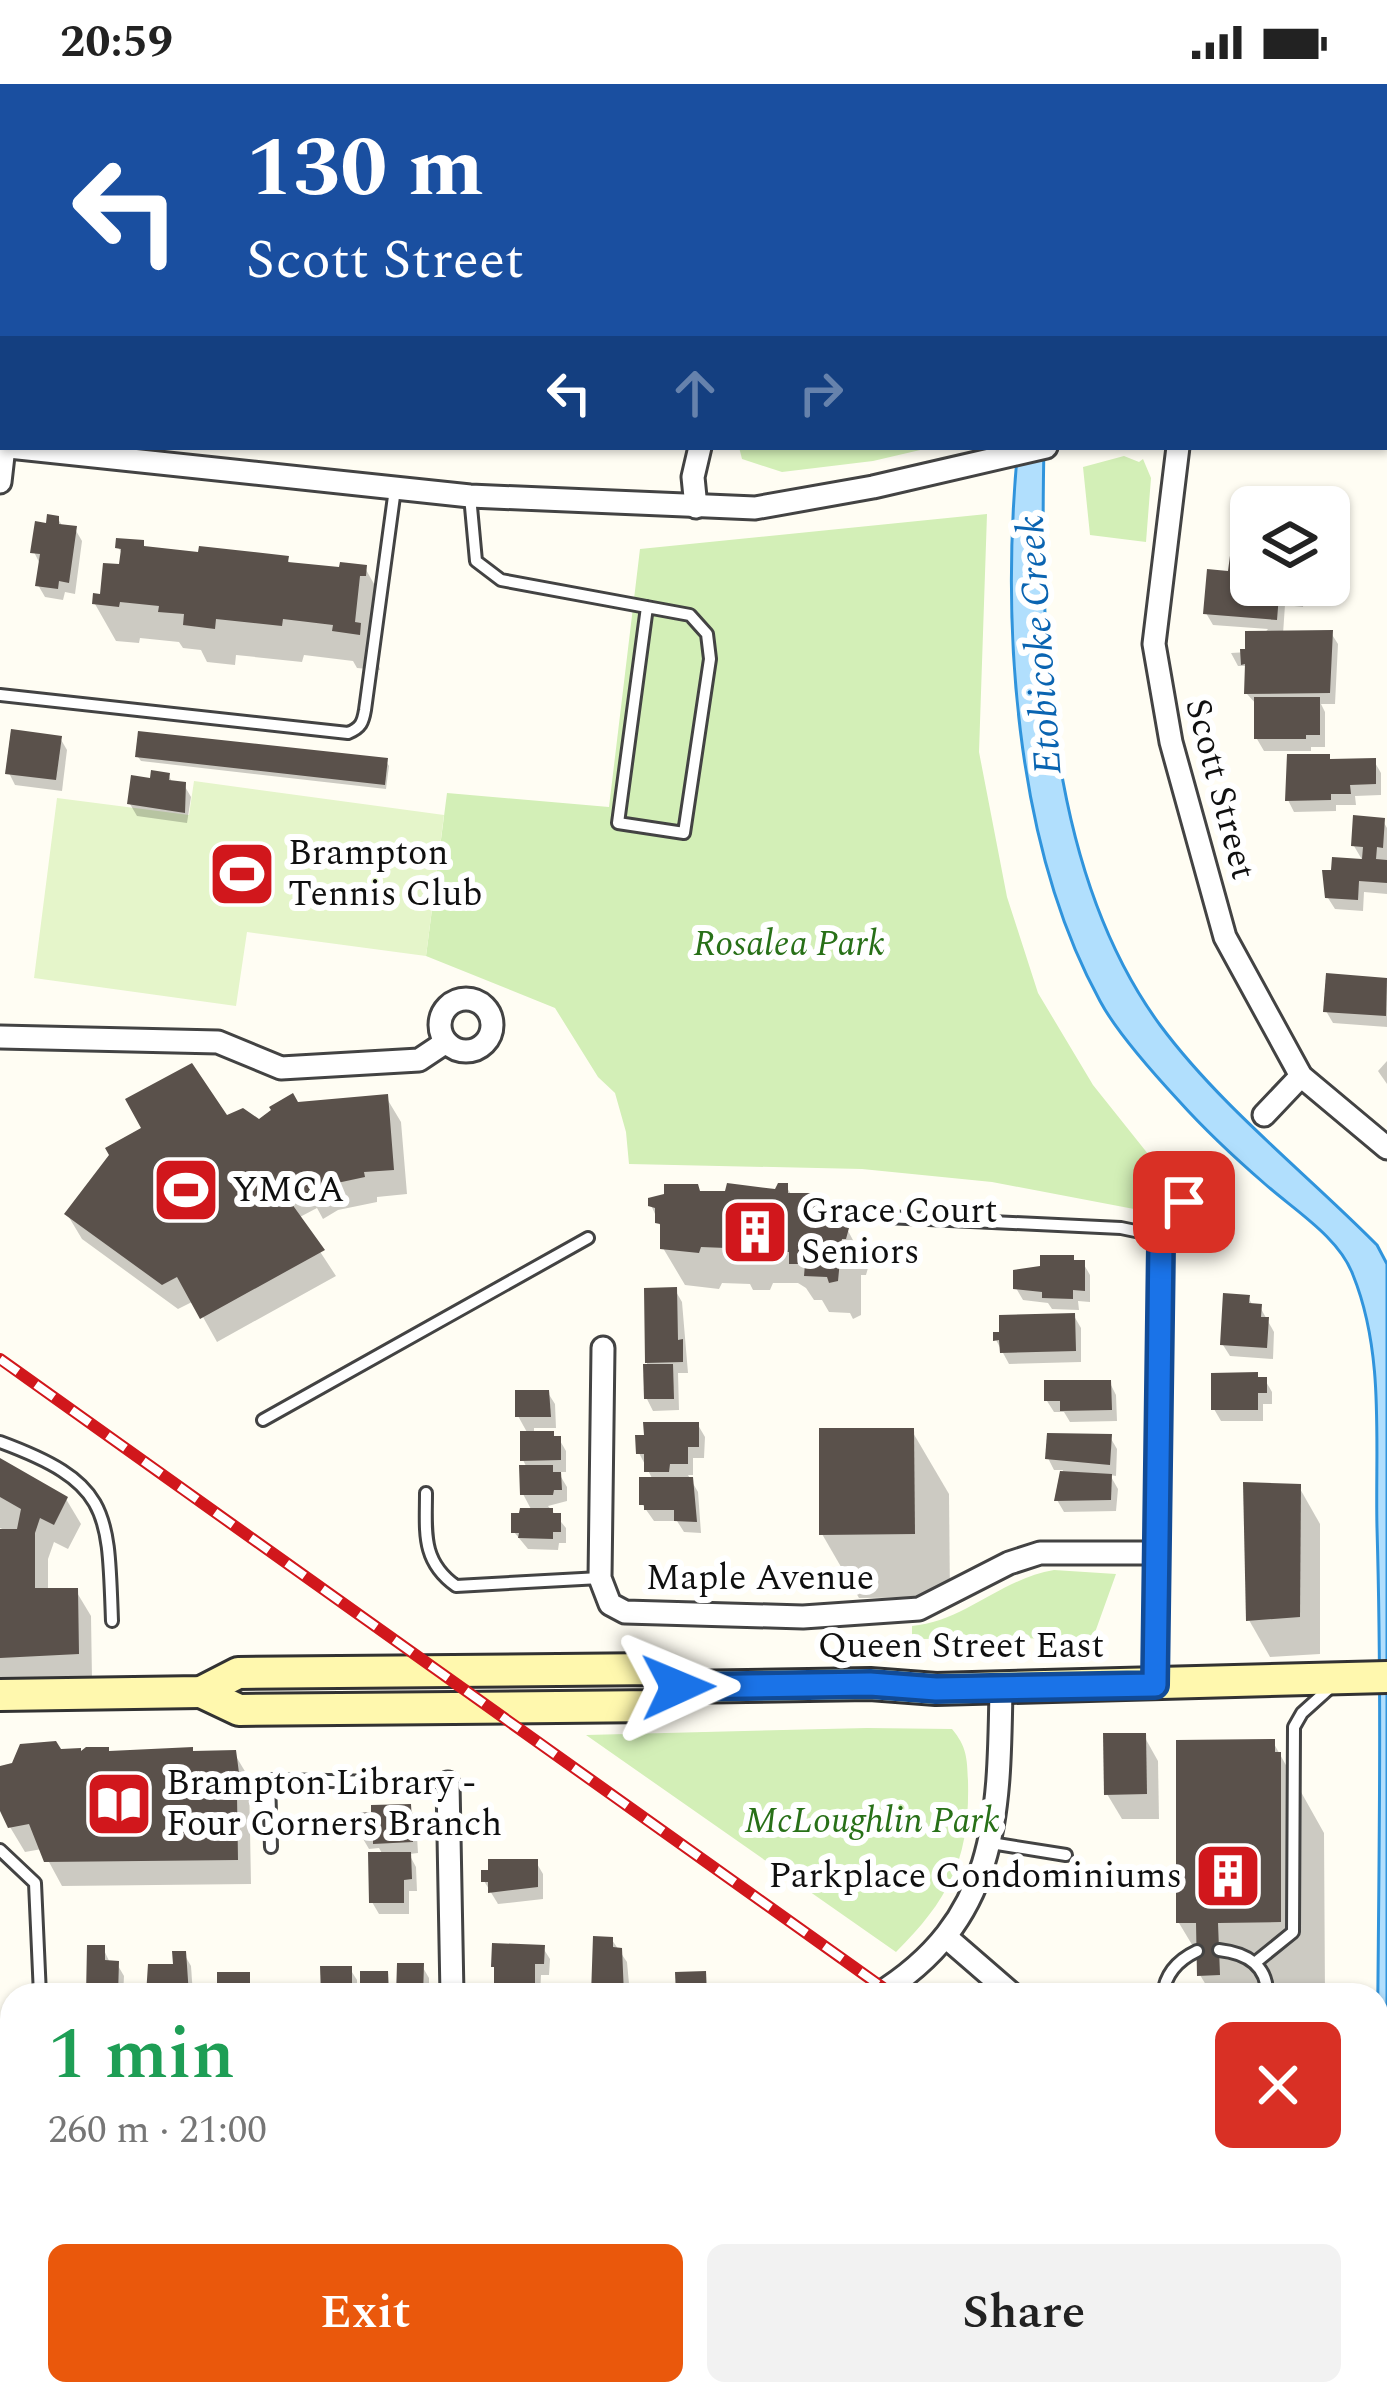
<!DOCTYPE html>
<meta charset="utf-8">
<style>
:root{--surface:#fff;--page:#f2f2f2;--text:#222;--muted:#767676;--accent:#ea580c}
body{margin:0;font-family:Spectral,serif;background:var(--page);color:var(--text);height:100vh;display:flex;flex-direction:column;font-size:45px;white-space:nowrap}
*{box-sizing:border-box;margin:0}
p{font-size:39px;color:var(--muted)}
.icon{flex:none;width:66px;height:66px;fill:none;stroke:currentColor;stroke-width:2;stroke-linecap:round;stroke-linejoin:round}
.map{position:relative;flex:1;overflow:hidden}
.panel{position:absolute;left:0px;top:1899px;width:1389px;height:423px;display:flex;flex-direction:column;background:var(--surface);border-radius:36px 36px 0 0;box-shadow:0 3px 9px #0004}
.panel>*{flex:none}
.guide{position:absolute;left:0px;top:0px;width:1389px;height:366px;box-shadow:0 3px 9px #0004;background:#1a4fa0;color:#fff;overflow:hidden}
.controls{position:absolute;left:1230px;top:402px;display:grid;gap:24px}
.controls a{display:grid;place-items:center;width:120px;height:120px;border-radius:18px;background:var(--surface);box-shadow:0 3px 9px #0004;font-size:60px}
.pin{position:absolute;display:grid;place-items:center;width:102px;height:102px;color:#fff;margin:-51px;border-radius:24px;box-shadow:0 6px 18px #0006}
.me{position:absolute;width:132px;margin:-66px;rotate:89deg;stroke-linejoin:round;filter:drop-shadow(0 0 9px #0008)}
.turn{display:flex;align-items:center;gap:42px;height:252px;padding:0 48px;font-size:54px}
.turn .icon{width:156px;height:156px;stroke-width:2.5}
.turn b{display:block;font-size:84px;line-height:102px}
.lanes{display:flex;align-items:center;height:114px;padding:0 48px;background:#0003;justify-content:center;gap:60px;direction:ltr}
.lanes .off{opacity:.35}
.round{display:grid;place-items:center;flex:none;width:126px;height:126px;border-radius:18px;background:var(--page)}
.summary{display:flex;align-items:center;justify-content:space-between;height:204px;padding:0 48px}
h1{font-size:72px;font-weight:600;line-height:90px;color:#1e9e55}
.action{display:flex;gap:24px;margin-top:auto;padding:24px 48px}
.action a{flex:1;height:138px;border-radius:18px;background:var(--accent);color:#fff;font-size:48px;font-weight:600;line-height:138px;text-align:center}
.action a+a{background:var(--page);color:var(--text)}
.status{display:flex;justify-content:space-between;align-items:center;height:84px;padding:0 60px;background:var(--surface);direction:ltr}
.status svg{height:33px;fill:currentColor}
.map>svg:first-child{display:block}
</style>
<div class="status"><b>20:59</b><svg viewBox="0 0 49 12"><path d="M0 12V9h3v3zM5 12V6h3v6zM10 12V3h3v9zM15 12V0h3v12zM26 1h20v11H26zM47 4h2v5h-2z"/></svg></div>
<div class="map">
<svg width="1387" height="2320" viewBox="0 0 1387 2320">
<rect width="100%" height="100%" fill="#fffdf3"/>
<g fill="#d3efb7">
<polygon points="739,363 933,363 873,377 782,388 742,375"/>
<polygon points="1124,372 1139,378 1143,375 1151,394 1146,458 1090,451 1083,383"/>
<polygon points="987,430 979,668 1007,813 1038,909 1093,1001 1172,1100 1155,1129 992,1098 862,1085 629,1080 626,1048 615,1009 598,993 555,924 426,872 447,709 609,723 640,465"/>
<path d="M1054 1486 1116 1490 1093 1554 912 1555V1542C963 1538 1003 1494 1054 1486Z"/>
<path d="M867 1644 952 1645C967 1663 967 1674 968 1697 970 1774 950 1814 896 1868L586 1651Z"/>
<polygon points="1024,2310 1355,2310 1369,2320 1012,2320"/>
</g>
<polygon fill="#e5f5ca" points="194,697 444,731 426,872 247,848 236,922 34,894 57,714 189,731"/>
<path fill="#b1dffd" stroke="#3094dc" stroke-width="3" d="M1018 363H1044C1040 551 1045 784 1160 941 1221 1023 1306 1089 1377 1161L1387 1180V2036L1377 2065C1377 1858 1383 1652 1377 1444 1375 1360 1385 1270 1353 1191 1339 1153 1294 1126 1265 1100 1235 1074 1206 1047 1179 1017 1154 990 1117 949 1100 917 1014 760 1001 538 1018 363Z"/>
<g fill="#0003">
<polygon points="0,0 14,0 3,3 3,19"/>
<polygon points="91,0 144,0 146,3 92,3"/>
<polygon points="388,0 425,2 426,3 388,3"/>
<polygon points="0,33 3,34 3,75 0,74"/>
<polygon points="58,435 63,443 75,445 82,457 75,510 65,508 63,516 45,513 38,501 41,482 34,468 48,443"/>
<polygon points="118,463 287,475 291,481 342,487 365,484 386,521 386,528 380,528 376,569 380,586 357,584 353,577 304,571 302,578 236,571 235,581 207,578 201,566 183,564 179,558 140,554 139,559 116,557 95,520 122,483 123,471"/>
<polygon points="1251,469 1251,501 1302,501 1305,506 1303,523 1285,521 1283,550 1331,549 1338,560 1335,620 1321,620 1325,628 1325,663 1311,663 1311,667 1264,667 1257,655 1257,621 1247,610 1246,582 1238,582 1231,569 1248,568 1268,545 1213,541 1206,529 1231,490"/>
<polygon points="60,654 67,666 62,707 15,701 9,689"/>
<polygon points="138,673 386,677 389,682 386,705 141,677"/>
<polygon points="1374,677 1381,689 1381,711 1355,712 1356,721 1336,721 1336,727 1294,728 1288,716 1331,678"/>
<polygon points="169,692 173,700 184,701 191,713 187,739 137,732 130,720 152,697"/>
<polygon points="1383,737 1387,744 1387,810 1364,808 1363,827 1335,825 1328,814 1364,779 1354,762"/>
<polygon points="1387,897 1387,943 1333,939 1326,927"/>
<polygon points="1387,977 1387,1000 1378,987"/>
<polygon points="386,1013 401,1038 407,1110 377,1113 377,1118 338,1126 323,1135 317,1124 298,1134 336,1192 217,1258 194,1217 178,1225 82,1155 67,1130 225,1034 259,1038 296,1021"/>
<polygon points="786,1102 792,1112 826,1117 835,1132 840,1132 868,1184 866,1191 861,1191 861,1231 853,1235 850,1229 829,1228 822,1216 814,1216 806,1204 798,1199 773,1199 770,1206 753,1206 750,1200 722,1199 719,1205 685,1201 663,1164 663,1148 651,1121 700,1110 777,1109"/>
<polygon points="1075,1179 1083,1179 1090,1191 1090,1218 1078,1217 1079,1226 1052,1225 1048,1219 1023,1216 1016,1204"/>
<polygon points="675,1206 682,1218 688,1289 678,1289 679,1326 653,1327 647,1315 647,1207"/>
<polygon points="1248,1213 1253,1222 1260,1223 1274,1248 1273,1275 1230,1272 1223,1261"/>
<polygon points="1074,1232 1081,1244 1081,1278 1009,1280 996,1256"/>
<polygon points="1259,1296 1265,1296 1272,1308 1272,1320 1263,1320 1263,1337 1221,1337 1214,1325"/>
<polygon points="1110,1299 1116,1311 1117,1337 1070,1338 1064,1328 1054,1328 1047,1317"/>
<polygon points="548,1309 555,1320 556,1344 534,1344 534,1350 559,1355 566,1367 566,1388 558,1388 567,1403 567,1417 548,1422 566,1444 566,1459 559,1459 558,1466 528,1465 514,1448 532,1427 523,1410 527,1384 523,1376 528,1350 518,1332"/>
<polygon points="698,1341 705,1353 704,1374 693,1374 693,1391 688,1391 698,1408 701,1449 684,1448 677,1437 654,1437 642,1420 653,1396 639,1369"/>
<polygon points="912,1347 949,1410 950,1513 859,1514 822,1450"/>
<polygon points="1110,1353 1117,1365 1116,1392 1110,1391 1118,1405 1116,1427 1064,1428 1057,1416 1063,1386 1054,1386 1048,1374"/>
<polygon points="0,1378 66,1415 81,1440 68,1465 54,1458 48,1475 48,1507 76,1507 91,1532 92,1595 0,1598 0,1448 9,1448 0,1444"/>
<polygon points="1299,1403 1320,1440 1320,1570 1270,1573 1249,1536"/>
<polygon points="1144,1652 1158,1677 1159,1735 1122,1735 1107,1710"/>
<polygon points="1273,1658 1324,1749 1325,1911 1212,1911 1200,1891 1200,1874 1179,1839"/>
<polygon points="60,1668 234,1669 249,1694 251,1800 62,1802 42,1765 25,1768 10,1743 0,1691 0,1685"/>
<polygon points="409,1723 416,1735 418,1769 409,1770 416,1783 417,1807 409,1807 409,1830 379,1830 372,1818 383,1771 379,1764 369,1765 362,1753"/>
<polygon points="536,1778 543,1790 543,1815 498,1820 484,1797"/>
<polygon points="612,1856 627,1878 630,1911 594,1911"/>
<polygon points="103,1864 110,1879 117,1880 124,1892 123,1911 89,1911"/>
<polygon points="543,1864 550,1875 549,1891 541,1891 540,1911 503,1911 497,1900"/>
<polygon points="184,1870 191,1882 193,1911 149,1911"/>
<polygon points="422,1882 429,1894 429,1911 399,1911"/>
<polygon points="350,1885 357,1896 357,1911 324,1911"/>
<polygon points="11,2059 12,2059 12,2112 10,2109"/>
</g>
<g fill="#5a514b">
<polygon points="47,430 59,432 59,440 77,442 69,499 59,497 58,505 35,502 40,470 30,469 35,437 46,439"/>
<polygon points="116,454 144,456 144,462 198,468 199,462 289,472 288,478 339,483 340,478 367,481 366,492 360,492 355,538 361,539 360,551 332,547 333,541 283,535 282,542 216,535 215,545 183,541 184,530 158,528 159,522 120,518 119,523 92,520 93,509 100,510 103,479 119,480 121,465 115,464"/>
<polygon points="1231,464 1251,466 1251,501 1299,501 1298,512 1279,511 1277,536 1203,530 1207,485 1228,487"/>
<polygon points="1333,546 1330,609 1244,610 1245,580 1241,581 1240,565 1245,565 1245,547"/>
<polygon points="1254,613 1320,613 1320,651 1306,651 1306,655 1254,655"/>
<polygon points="11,645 62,652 56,696 5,690"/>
<polygon points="138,647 388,674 385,701 135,673"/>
<polygon points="1287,670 1330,670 1330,675 1376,674 1376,700 1350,701 1351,710 1331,710 1331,716 1285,717"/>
<polygon points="151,686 170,689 169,696 186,698 185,729 127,720 131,691 150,694"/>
<polygon points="1353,731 1385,734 1383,764 1377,763 1376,775 1387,776 1387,799 1359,797 1358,816 1325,814 1322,786 1331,786 1332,773 1362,775 1363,763 1351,762"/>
<polygon points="1326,889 1387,894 1386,932 1323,928"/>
<polygon points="192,979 227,1031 243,1024 259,1035 271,1026 269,1023 293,1009 298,1018 388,1010 394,1086 364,1088 365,1093 323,1102 306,1111 300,1101 284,1109 325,1166 200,1235 177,1193 162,1201 64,1130 109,1071 105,1064 141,1044 125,1015"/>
<polygon points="727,1099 775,1105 778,1099 788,1099 788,1109 816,1109 816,1114 827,1114 827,1129 842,1129 842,1141 849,1144 846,1155 842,1155 838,1197 829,1199 827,1193 804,1192 805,1180 789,1180 789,1168 776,1168 776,1163 752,1163 750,1169 729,1170 726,1164 701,1163 699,1169 660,1165 660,1140 655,1139 655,1124 648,1122 648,1114 664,1110 664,1100 698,1100 700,1107 725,1107"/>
<polygon points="1040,1171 1074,1171 1074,1176 1085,1176 1085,1207 1073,1206 1073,1215 1042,1214 1042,1208 1013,1205 1013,1186 1040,1182"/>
<polygon points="677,1203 678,1256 683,1255 683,1278 645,1279 644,1204"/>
<polygon points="1223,1209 1250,1211 1249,1219 1262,1220 1261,1233 1269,1233 1267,1264 1220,1261"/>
<polygon points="1075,1229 1076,1267 1000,1269 999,1256 993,1257 993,1248 999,1248 999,1231"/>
<polygon points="643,1280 673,1280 674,1315 644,1315"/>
<polygon points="1258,1288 1258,1293 1267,1293 1267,1309 1258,1309 1258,1326 1211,1326 1211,1289"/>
<polygon points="1044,1296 1111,1296 1112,1326 1060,1327 1060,1317 1044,1317"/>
<polygon points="515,1306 549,1306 551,1333 515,1333"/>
<polygon points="643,1338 699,1338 699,1363 688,1363 688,1380 670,1380 669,1388 644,1388 644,1370 636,1370 635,1351 644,1351"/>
<polygon points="819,1344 914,1344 915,1450 819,1451"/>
<polygon points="520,1347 554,1347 554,1352 561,1352 561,1376 520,1377"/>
<polygon points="1047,1349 1112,1350 1110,1381 1045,1375"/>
<polygon points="0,1374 68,1413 54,1441 40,1434 35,1449 35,1504 78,1504 79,1570 0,1574 0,1445 17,1445 21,1425 0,1413"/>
<polygon points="519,1381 553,1381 553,1388 561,1388 562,1406 554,1406 553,1411 520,1411"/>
<polygon points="1060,1387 1112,1390 1111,1416 1054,1417"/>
<polygon points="639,1393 693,1393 697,1438 674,1437 674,1426 644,1426 644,1421 639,1421"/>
<polygon points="1243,1398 1301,1400 1300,1533 1246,1537"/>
<polygon points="520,1424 553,1424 553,1429 561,1429 561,1448 553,1448 553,1455 518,1454 519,1449 511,1449 511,1429 519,1429"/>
<polygon points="1103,1649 1146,1649 1147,1710 1104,1711"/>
<polygon points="1275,1655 1275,1668 1281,1668 1281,1838 1218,1839 1220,1891 1197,1892 1196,1839 1176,1839 1176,1656"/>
<polygon points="56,1657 61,1665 81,1664 81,1667 86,1663 109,1663 109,1667 193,1663 193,1667 236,1666 242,1712 237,1712 238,1776 44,1778 29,1740 8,1744 0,1727 0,1682 12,1679 20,1660"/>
<polygon points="411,1720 413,1758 373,1760 373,1753 359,1754 358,1729 371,1728 371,1721"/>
<polygon points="368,1768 411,1768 412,1795 404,1796 404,1819 369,1819"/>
<polygon points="488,1775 538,1775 538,1803 488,1809 488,1798 481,1798 481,1786 488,1786"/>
<polygon points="593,1852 613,1853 613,1863 622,1864 624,1911 591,1911"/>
<polygon points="492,1859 545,1861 544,1880 535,1880 535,1903 498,1905 498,1900 494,1900 494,1883 491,1883"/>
<polygon points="87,1861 105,1861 105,1876 119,1877 118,1911 86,1911"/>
<polygon points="172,1867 186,1867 189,1911 146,1911 148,1880 173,1880"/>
<polygon points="397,1879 424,1879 423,1911 396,1911"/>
<polygon points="320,1882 352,1882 352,1911 321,1911"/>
<polygon points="360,1887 388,1887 389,1911 360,1911"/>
<polygon points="706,1887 707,1911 676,1911 675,1888"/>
<rect x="217" y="1888" width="33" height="23"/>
</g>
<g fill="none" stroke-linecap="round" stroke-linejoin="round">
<defs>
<g id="service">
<polyline points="470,412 476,477 501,496 690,531 707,550 710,575 684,749 618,739 647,523"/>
<path d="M0 611 348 649C361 644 363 638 365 626L395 405"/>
<polyline points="886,1133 1121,1144 1145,1149 1161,1161"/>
<polyline points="263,1336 588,1154"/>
<path d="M0 1358C111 1399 108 1427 112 1537"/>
<path d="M426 1409C426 1448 421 1477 456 1502L600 1494"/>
<polyline points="991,1759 1066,1771"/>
<polyline points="271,1763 269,1696 448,1699"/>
<polyline points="0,1766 35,1799 40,1911"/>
<path d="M1219 1866C1246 1869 1268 1881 1267 1911"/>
<polyline points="1256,1878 1293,1848 1294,1643 1302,1629 1332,1602"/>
<path d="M1163 1911C1165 1890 1178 1876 1197 1867"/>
</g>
<g id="minor">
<polyline points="47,3 48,0"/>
<polyline points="885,3 886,0"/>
<polyline points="1213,3 1213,0"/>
<polyline points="1386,342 1387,342"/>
<polyline points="9,363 470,412 755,424 873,403 1046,363"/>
<polyline points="1178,363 1154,560 1171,658 1225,853 1301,992 1387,1064"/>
<polyline points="0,398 4,363"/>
<polyline points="696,423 693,393 700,363"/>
<circle cx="466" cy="941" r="26"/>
<polyline points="0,953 218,958 281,984 419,976 446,958"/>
<polyline points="1264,1031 1301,992"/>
<polyline points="603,1264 600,1494 610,1520 625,1528 803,1533 919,1525 1009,1479 1040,1469 1157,1469"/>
<polyline points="1155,1601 1161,1161 1183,1117"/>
<polyline points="448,1699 452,1911"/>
<polyline points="946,1853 1013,1911"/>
<path d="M877 1911C999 1836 999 1732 1001 1603"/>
<polyline points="0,1961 12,1961"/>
<polyline points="461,2310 461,2320"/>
<polyline points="629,2320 977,2316 986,2310"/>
</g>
<g id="secondary">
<polyline points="201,1608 239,1626 657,1622 678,1603 870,1600 936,1605 1387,1593"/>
<polyline points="0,1611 201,1608 238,1589 658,1585 678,1603"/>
</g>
</defs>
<use href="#service" stroke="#434343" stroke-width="16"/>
<use href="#minor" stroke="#434343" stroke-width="27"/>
<use href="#secondary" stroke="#323232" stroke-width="36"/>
<use href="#service" stroke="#fff" stroke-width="10"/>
<use href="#minor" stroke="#fff" stroke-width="21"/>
<use href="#secondary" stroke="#fff8ae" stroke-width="30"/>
<defs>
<g id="rail">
<polyline points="0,1275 893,1911"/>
<polyline points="1377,2255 1387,2262"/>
</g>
</defs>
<use href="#rail" stroke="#d1171c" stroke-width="12"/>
<use href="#rail" stroke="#fff" stroke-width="8" stroke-dasharray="22" stroke-linecap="butt"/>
</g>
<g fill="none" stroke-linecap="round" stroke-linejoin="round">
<defs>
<polyline id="route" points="678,1603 870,1600 936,1605 1155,1601 1161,1161 1184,1118"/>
</defs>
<use href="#route" stroke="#114b97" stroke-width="30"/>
<use href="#route" stroke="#1a73e8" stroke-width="21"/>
</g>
<defs>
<symbol id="stadium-square" viewBox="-11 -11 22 22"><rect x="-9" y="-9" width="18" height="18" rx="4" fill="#d1171c" stroke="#fff"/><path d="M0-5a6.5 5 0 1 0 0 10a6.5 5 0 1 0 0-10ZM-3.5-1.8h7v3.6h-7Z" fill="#fff"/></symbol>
<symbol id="building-square" viewBox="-11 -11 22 22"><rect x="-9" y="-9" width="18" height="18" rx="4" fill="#d1171c" stroke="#fff"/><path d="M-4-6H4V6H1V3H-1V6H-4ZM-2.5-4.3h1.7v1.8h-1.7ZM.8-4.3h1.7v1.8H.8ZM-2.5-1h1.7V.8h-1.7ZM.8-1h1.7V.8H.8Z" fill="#fff"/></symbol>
<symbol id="library-square" viewBox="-11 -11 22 22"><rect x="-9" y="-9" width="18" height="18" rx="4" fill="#d1171c" stroke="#fff"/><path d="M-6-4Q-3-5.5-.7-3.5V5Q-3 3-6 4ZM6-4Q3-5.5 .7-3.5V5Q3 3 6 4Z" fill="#fff"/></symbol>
</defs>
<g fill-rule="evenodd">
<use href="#stadium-square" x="204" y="752" width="76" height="76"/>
<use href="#stadium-square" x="148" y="1068" width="76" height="76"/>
<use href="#building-square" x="717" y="1110" width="76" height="76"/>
<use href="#library-square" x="81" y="1682" width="76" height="76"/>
<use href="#building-square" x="1190" y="1754" width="76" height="76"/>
</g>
<g text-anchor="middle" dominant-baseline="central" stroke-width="12" stroke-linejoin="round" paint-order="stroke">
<g font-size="36" fill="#101010" stroke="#fff">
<text transform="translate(1220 705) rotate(75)">Scott Street</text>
<text x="760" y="1494">Maple Avenue</text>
<text x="961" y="1562">Queen Street East</text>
</g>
<g font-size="36" fill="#101010" stroke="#fff" text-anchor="start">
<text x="288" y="769">Brampton<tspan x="288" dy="41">Tennis Club</tspan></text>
<text x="232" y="1106">YMCA</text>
<text x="801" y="1127">Grace Court<tspan x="801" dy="41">Seniors</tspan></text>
<text x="166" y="1699">Brampton Library -<tspan x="166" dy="41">Four Corners Branch</tspan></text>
<text x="1182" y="1792" text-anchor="end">Parkplace Condominiums</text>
</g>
<g font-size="36" font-style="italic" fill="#287018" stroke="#fff">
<text x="789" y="860">Rosalea Park</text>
<text x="872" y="1737">McLoughlin Park</text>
</g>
<g font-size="39" font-style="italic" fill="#0a64b1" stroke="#fff">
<text transform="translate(1040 561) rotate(-94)">Etobicoke Creek</text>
</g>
</g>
</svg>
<div class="controls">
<a><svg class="icon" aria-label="layers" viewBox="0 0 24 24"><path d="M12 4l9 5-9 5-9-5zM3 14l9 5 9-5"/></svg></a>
</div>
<div class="pin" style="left:1184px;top:1118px;background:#d93025"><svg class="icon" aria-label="arrive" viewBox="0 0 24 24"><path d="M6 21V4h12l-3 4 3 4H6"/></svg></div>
<svg class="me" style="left:678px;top:1603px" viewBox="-20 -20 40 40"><path d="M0-17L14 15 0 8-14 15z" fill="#1a73e8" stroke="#fff" stroke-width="4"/></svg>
<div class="guide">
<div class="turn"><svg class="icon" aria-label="left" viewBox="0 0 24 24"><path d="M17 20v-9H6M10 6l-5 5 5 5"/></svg><div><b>130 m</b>Scott Street</div></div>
<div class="lanes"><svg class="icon" aria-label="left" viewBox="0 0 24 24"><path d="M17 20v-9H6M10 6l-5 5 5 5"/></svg><svg class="icon off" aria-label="ahead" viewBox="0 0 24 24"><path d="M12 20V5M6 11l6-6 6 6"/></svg><svg class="icon off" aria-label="right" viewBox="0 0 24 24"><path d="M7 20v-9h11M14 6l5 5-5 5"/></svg></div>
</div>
<section class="panel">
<div class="summary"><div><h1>1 min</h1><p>260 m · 21:00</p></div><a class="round" style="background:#d93025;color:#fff"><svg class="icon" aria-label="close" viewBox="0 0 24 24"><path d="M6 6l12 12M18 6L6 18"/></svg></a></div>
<div class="action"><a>Exit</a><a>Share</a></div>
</section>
</div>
